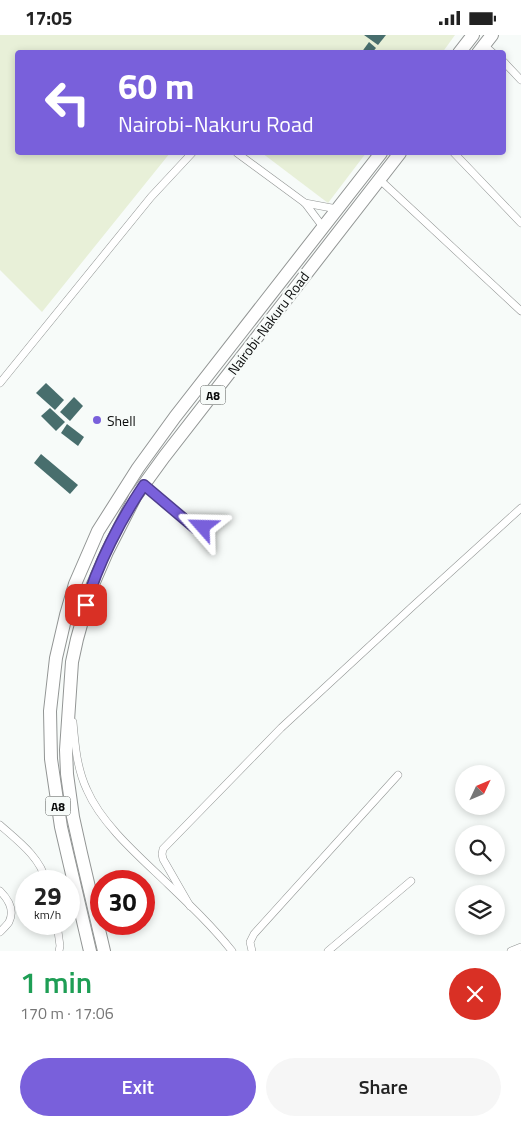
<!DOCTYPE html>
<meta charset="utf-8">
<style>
:root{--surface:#fff;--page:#f6f6f6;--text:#222;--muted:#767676;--accent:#7960db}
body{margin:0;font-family:"Titillium Web",sans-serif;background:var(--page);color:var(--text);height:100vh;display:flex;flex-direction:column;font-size:19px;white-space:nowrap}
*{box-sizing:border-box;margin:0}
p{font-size:16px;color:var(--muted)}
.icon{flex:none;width:28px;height:28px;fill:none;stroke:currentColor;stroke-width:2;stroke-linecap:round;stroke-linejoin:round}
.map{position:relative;height:916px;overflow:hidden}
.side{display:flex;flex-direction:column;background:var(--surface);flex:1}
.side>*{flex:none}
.banner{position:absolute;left:15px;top:15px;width:491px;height:105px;border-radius:5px;box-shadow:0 2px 8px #0003;background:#7960db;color:#fff;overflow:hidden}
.needle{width:32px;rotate:46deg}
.tools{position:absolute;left:455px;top:730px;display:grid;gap:10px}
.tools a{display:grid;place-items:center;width:50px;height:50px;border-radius:50%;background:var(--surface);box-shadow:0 2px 8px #0003;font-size:25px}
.speed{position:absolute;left:15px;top:835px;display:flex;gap:10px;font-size:25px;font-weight:700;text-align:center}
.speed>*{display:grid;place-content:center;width:65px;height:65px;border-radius:50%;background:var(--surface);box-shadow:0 2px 8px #0003;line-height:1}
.speed small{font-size:12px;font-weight:400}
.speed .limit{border:8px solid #d22;background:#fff;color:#111}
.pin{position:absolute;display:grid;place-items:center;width:42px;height:42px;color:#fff;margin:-21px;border-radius:10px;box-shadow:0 2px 8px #0006}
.me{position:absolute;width:55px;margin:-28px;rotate:295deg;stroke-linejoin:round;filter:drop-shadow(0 0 4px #0008)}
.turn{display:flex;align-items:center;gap:18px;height:105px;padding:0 20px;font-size:22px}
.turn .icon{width:65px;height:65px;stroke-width:2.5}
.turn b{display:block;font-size:35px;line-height:42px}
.round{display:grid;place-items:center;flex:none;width:52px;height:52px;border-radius:26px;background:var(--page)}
.headline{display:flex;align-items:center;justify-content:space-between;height:85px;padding:0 20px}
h1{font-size:30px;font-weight:600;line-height:38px;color:#1e9e55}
.primary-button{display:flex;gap:10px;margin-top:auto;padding:10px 20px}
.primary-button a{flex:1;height:58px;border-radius:30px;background:var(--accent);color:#fff;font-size:20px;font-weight:600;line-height:58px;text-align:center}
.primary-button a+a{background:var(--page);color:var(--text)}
.status{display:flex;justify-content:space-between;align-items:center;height:35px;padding:0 25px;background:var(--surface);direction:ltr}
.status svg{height:14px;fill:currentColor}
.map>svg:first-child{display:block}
</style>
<div class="status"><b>17:05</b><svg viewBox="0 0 49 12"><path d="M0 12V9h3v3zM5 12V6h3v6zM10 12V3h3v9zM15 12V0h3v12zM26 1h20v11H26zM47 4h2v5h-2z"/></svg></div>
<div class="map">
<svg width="521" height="916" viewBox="0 0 521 916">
<rect width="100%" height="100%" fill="#f7fbf9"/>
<g fill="#e8f0d8">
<polygon points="0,0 455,0 442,18 18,18 18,118 170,118 42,277 0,235"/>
<polygon points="262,118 366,118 328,168"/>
</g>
<g fill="#486e6d">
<polygon points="364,0 386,0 378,10"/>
<polygon points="369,7 376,13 372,18 361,18"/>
<polygon points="46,348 64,365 55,375 36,358"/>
<polygon points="74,362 83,371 70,386 60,377"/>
<polygon points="50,373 65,387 56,396 41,381"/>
<polygon points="67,389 84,402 78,411 61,398"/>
<polygon points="41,419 78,450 70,459 34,428"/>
</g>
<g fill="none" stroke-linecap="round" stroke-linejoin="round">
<defs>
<g id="street">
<polyline points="484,10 493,18"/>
<polyline points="504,27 521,45"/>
<polyline points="237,118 305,168 323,192"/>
<polyline points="454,118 521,188"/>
<polyline points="379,144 521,276"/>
<polyline points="305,168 337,174"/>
<polyline points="0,348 151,162 192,118"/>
<path d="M144 450 196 494C202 494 205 490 210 486"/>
<path d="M73 687C75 710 77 734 87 755 102 790 141 823 169 850 191 871 213 892 232 916"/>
<path d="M0 790C18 806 40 822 46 846"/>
<path d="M0 856C8 864 15 875 9 887 7 890 3 894 0 897"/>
<polyline points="190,871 163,824 162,819 163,814 281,693 413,571 521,473"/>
<polyline points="57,889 60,911 59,916"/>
<polyline points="252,916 250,907 254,899 398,740"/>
<polyline points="328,916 411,846"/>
<polyline points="511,916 521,912"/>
</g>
<g id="highway">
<polyline points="459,18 473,0"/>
<polyline points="478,18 492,0"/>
<polyline points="90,916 61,792 51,724 50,676 56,623 66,580 75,549 98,496 138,433 175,382 381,118"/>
<polyline points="104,916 81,818 73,782 67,739 66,715 72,627 77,604 91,554 107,517 135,462 164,422 400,118"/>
</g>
</defs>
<use href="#street" stroke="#929594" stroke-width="8"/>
<use href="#highway" stroke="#929594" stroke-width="14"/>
<use href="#street" stroke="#fff" stroke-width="7"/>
<use href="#highway" stroke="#fff" stroke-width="12"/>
</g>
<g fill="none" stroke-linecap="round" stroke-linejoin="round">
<defs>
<path id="route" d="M86 570C97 530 121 484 144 450L196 494H200L203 492"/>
</defs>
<use href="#route" stroke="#4f3e8e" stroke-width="12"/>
<use href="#route" stroke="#7960db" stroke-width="9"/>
</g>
<circle fill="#7960db" stroke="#f7fbf9" stroke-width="2" cx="97" cy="385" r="5"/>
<g text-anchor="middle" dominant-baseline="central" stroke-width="4.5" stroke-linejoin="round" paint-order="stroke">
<g fill="#f7fbf9" stroke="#525453" stroke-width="1">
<rect x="200.5" y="350.5" width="25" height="19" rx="4"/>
<rect x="45.5" y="761.5" width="25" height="19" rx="4"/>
</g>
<g font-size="12" font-weight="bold" fill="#0b0c0c">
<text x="213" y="360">A8</text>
<text x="58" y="771">A8</text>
</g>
<g font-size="14" fill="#0b0c0c" stroke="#f7fbf9">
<text transform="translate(268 288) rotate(-53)">Nairobi-Nakuru Road</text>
</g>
<g font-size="14" fill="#0b0c0c" stroke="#f7fbf9" text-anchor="start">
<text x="107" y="385">Shell</text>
</g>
</g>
</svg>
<div class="tools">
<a><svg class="needle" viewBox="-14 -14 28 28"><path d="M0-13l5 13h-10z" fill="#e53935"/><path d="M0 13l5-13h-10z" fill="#767676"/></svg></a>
<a><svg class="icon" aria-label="search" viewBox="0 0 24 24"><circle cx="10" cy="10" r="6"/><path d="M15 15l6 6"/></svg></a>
<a><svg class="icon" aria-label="layers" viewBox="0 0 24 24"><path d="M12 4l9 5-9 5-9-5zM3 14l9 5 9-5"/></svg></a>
</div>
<div class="speed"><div>29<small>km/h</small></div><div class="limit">30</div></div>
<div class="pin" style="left:86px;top:570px;background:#d93025"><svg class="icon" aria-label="arrive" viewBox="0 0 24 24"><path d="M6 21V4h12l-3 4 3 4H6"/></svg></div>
<svg class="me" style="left:203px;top:492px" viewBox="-20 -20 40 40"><path d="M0-17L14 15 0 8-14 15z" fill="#7960db" stroke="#fff" stroke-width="4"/></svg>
<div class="banner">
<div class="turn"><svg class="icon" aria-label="left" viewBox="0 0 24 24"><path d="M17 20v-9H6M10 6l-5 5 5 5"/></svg><div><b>60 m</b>Nairobi-Nakuru Road</div></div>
</div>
</div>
<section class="side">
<div class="headline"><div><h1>1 min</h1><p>170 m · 17:06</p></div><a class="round" style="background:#d93025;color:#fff"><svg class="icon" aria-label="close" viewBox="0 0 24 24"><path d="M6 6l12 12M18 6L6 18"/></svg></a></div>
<div class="primary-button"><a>Exit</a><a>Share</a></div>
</section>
